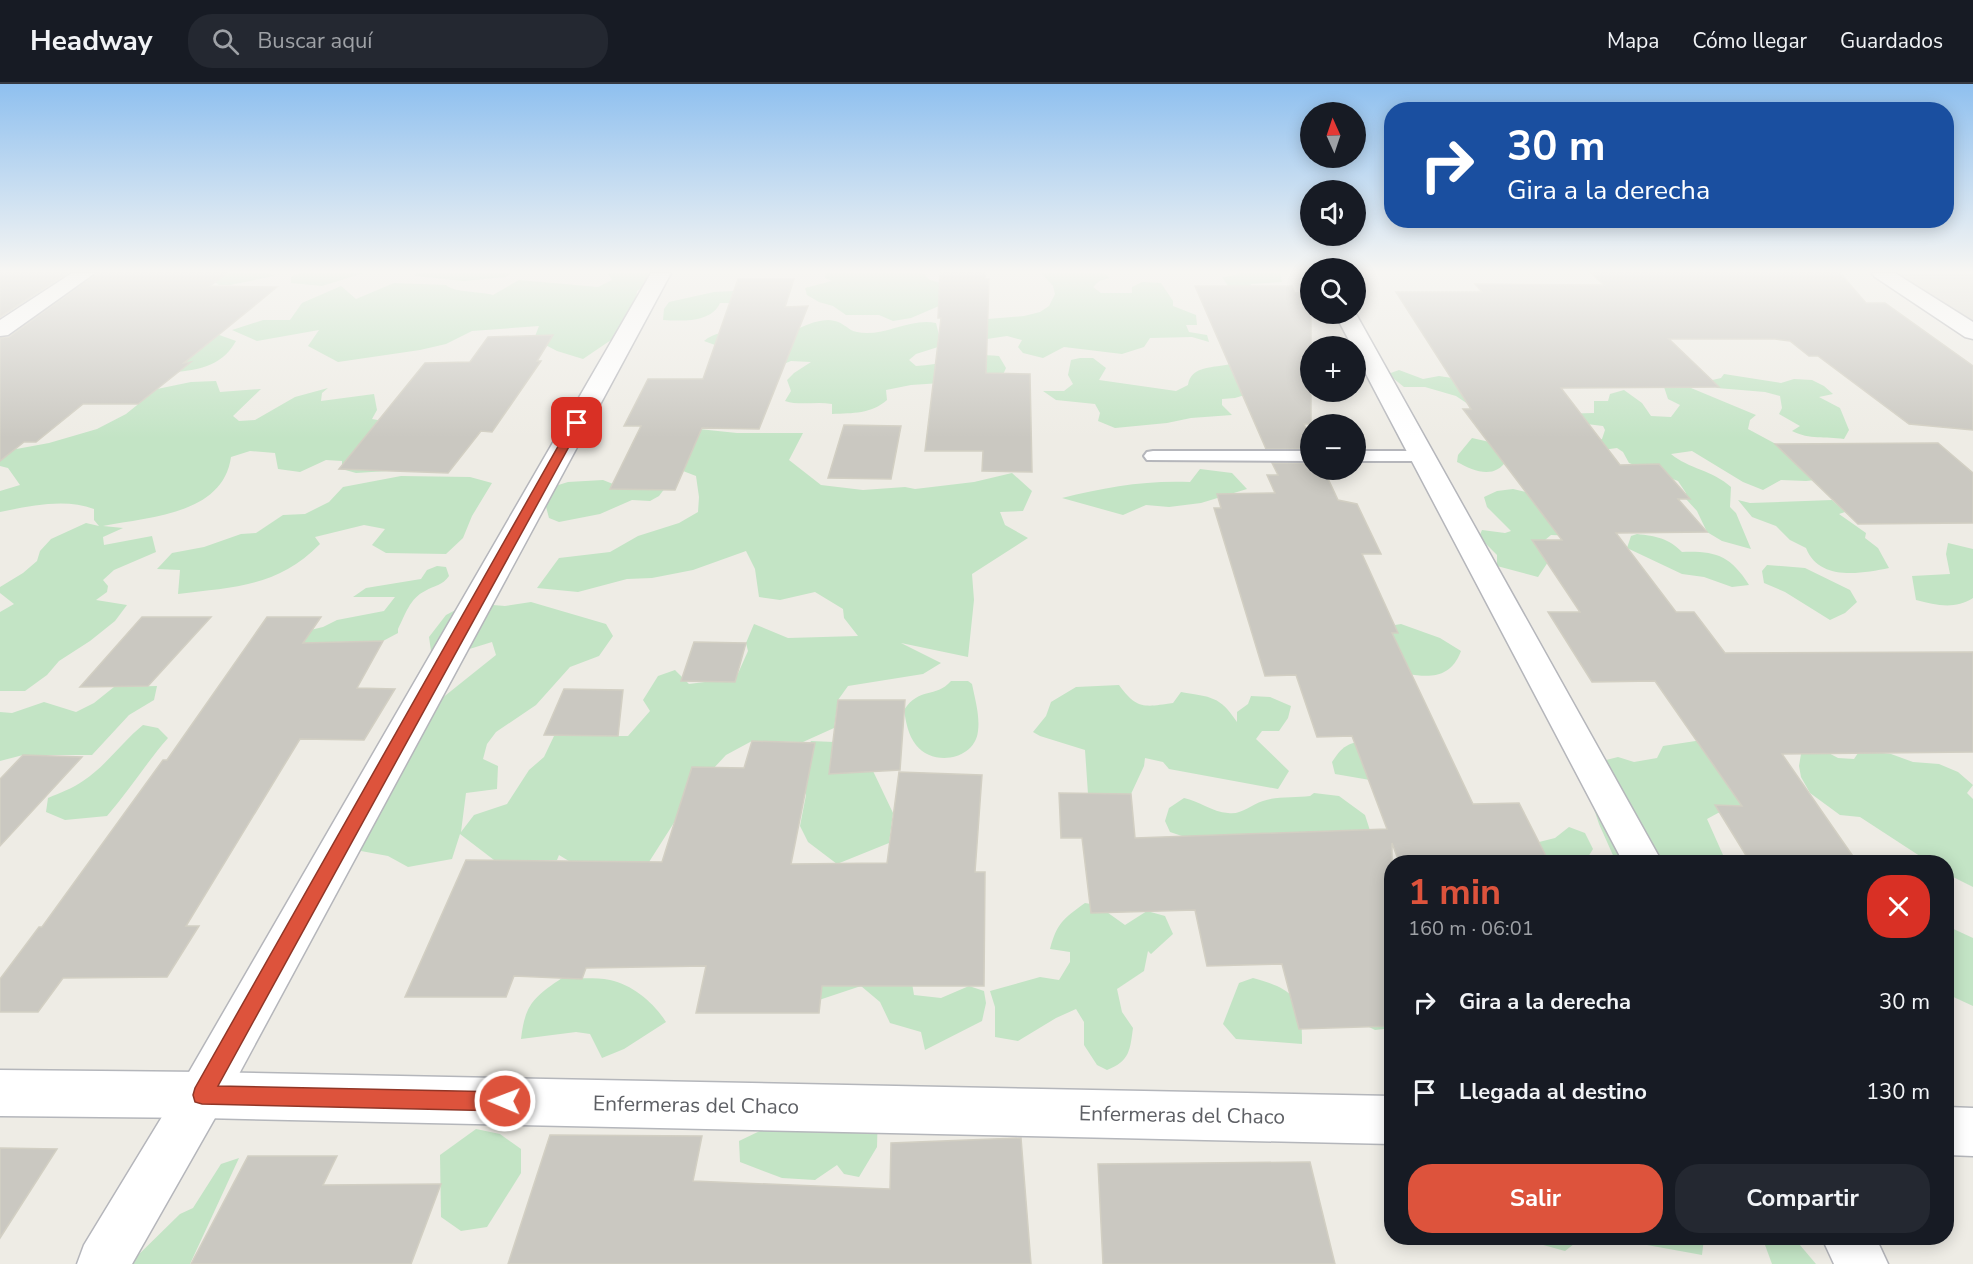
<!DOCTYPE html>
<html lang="es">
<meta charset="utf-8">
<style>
:root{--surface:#171b24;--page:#242831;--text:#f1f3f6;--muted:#9ea1a6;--line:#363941;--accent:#dd533c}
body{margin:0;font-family:"Nunito Sans",sans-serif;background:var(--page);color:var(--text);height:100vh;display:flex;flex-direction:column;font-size:22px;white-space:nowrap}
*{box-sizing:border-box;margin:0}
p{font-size:20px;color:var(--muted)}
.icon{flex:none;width:33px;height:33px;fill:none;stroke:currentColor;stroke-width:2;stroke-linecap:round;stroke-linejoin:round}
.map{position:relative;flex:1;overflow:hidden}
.details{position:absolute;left:1384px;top:771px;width:570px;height:390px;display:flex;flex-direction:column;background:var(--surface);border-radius:24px;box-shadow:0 3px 15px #0003}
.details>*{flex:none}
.banner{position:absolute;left:1384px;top:18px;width:570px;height:126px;border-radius:24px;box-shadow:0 3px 15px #0003;background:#1a4fa0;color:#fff;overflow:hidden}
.needle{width:39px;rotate:357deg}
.fabs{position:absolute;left:1300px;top:18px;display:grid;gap:12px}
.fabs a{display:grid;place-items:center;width:66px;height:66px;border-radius:50%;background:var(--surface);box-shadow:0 3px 15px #0003;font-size:30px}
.pin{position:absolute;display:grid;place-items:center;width:51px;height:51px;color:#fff;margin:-26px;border-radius:12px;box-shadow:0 3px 9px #0006}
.me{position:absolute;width:66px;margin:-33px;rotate:271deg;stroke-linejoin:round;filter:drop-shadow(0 0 4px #0008)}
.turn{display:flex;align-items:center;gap:21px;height:126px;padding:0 24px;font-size:27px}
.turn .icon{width:78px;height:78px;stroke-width:2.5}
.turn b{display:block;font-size:42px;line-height:51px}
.round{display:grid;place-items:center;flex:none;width:63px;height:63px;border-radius:24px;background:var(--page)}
.summary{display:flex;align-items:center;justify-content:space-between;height:102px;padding:0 24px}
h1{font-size:36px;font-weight:700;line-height:45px;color:var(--accent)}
.cta{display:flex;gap:12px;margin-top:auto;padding:12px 24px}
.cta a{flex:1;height:69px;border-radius:24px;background:var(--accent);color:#fff;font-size:24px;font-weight:700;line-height:69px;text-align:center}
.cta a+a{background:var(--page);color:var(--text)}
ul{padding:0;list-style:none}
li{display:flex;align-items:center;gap:18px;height:90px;padding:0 24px}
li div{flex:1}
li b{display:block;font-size:22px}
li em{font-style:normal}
header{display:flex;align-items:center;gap:36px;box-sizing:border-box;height:84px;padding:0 30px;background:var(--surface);border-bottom:2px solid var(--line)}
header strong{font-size:28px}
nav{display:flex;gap:33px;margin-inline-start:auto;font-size:21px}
.search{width:420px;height:54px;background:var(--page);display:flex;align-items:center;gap:15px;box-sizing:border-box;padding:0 21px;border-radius:24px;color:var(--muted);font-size:22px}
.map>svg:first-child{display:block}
</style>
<header>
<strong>Headway</strong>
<div class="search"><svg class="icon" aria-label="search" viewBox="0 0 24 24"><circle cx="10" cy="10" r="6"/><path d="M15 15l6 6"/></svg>Buscar aquí</div>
<nav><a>Mapa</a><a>Cómo llegar</a><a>Guardados</a></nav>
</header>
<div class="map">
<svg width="1973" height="1180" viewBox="0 0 1973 1180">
<rect width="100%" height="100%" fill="#eeece5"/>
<polygon fill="#dedcd3" points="1894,189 1973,189 1973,240"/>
<g fill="#c3e4c5">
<polygon points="228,189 269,189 274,192 230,201 219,201 212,196"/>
<polygon points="299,189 364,189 322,202 291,199 291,193"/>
<polygon points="416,189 511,189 506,193 464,197 415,192"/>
<path d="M608 189H660L637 207 634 236 614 254 583 275 557 267 534 255 539 242 472 247 446 260 420 266 338 278 308 262 319 246 257 257 232 246 263 236H290L302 219 341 202 356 215 394 199 446 201C455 209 479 207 493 211L519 196 598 203 612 196Z"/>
<polygon points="825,189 923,189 930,196 944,200 939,222 911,234 893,237 879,231 846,231 833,222 819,218 807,211 805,204 832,197 825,194"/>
<polygon points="1041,189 1105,189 1110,194 1099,197 1093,203 1101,209 1132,209 1132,203 1142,198 1161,199 1173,217 1173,222 1196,231 1197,241 1186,241 1189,248 1207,251 1209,258 1192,253 1150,254 1144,263 1122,270 1064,263 1043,274 1023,269 1018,263 1022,256 1007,252 987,255 951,251 975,236 1024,232 1040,228 1049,222 1055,210 1053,202"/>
<polygon points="1235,189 1280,189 1282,198 1251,200 1248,206 1230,205 1222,193 1238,191"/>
<path d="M733 207 748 211 740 219H720C711 239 682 237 663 236L664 225 669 218 714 208Z"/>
<path d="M828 236C845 237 846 246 857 248 882 254 911 233 936 239L939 251 938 263 916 270 909 276 916 282C946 281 968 268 999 272L1006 284 1001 295 911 301 886 306 887 316C871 330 853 329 832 330V320C816 317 800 322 785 317L791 307 787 296 794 289 811 278 791 277 776 283 704 257C727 238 766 255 792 247 806 242 812 237 828 236Z"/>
<path d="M211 248 236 257C221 284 196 286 168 289Z"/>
<path d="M1080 274H1093L1106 284 1099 296 1176 307 1188 301C1191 281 1215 284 1230 280L1251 309 1235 314 1222 315V321L1232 331 1191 334 1167 339 1115 344 1098 337 1100 329 1095 320 1056 316 1043 307H1064L1073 300 1068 291 1071 276Z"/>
<polygon points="1399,286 1423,295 1439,292 1452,294 1468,320 1456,312 1425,303 1404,303 1388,290"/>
<path d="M1724 290 1781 299 1794 295 1812 296 1824 302 1833 310 1819 313 1840 324 1849 346 1844 355C1825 352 1810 356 1792 347L1800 342 1779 330 1782 324 1780 312 1765 308 1717 304 1708 297 1721 294Z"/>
<path d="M216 297 220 308 261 305 233 332 239 337 255 336 295 313 328 304 322 309 321 317 374 310 377 326 372 335 383 337 408 364 387 387 356 389 342 385V377L326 376 300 388 278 385 275 369 250 367 231 373C223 431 148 433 103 442L123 444 103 453 104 461 152 452 156 468 114 486 103 496 108 502 107 508 96 516 127 521 115 537 90 557 59 577 47 591 25 607H0V528L14 520 0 509V503L23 489 37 477 40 467 51 455 86 439 99 442 94 436V425C65 414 30 422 0 428V407L20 401 8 384 0 382V368L49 359 97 345 126 330 157 305 191 298Z"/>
<path d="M1679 299 1756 331 1750 336 1748 345 1796 371 1824 395 1806 397 1781 396 1763 406 1743 398 1692 367 1671 370C1689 385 1712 386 1731 403L1730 423 1736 429 1751 465 1722 457 1707 448 1697 427 1686 415V409L1678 397 1629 379 1623 368 1617 364 1595 367 1591 359 1602 355 1605 346 1603 342 1570 338 1556 330 1594 329V317H1608L1610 310 1624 306 1642 319 1651 332 1671 333 1680 321 1668 315 1663 300Z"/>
<polygon points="689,344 737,349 803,349 789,376 821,401 863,406 905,403 915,405 974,398 1012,389 1032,407 1023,427 1000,428 1005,441 1028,454 972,490 974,516 968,573 901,559 941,579 923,590 848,602 838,616 834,644 803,658 752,657 726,671 698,701 649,778 592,791 559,771 557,776 494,776 460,750 452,775 408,783 388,772 361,767 369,732 441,615 496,571 492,558 463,567 431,567 429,553 446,531 469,519 505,522 531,518 606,540 613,552 599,572 570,583 536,621 496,648 487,660 483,675 498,682 497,705 466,709 461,748 474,731 507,720 529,686 544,673 554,652 628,652 650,627 643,616 658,592 675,586 689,600 736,594 748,567 746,559 754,540 788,554 858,552 844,534 843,525 815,508 780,516 759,513 755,485 746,467 693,486 652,494 627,495 578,508 537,504 559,474 610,468 638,452 679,439 698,428 699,413 696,392 683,387"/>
<path d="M1472 354 1494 359 1507 376C1494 396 1474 387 1457 378L1458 371Z"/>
<path d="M1200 385 1232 389 1247 405 1201 419 1169 423 1146 421 1123 431 1062 414C1105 403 1147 396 1190 398Z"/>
<path d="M401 392 470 393 492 399 472 432 463 454 446 470 386 469 372 461 385 445 364 441 315 453 320 460C278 503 234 503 178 510L180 486 157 485 172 469 204 463 241 450 256 449 283 431 305 430 329 418 343 403Z"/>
<polygon points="603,396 613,400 665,404 659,412 650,417 632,416 600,430 559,438 549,434 545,419 552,403 568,398"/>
<polygon points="1513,405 1526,408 1578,452 1551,451 1545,456 1540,466 1548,478 1538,493 1497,482 1497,471 1479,453 1482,446 1505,449 1511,447 1487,423 1484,413 1497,407"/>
<path d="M1738 416 1750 419 1832 416 1845 428 1839 430 1866 449 1865 454 1878 464 1889 484C1860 490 1819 497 1806 464L1790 456 1776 442 1752 433Z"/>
<path d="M1637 450C1656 452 1668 454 1682 468 1715 467 1730 471 1749 501L1732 503 1704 493 1682 490 1627 464 1631 452Z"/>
<path d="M1948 459 1973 465V514C1954 526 1936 521 1916 516L1912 492 1950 490 1946 470Z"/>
<polygon points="1767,481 1805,484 1850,506 1857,518 1845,529 1830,536 1785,508 1764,499 1762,487"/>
<path d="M437 482 446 483 449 492C442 502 435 501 425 507 410 514 405 531 398 545V549L383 557 332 558 274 599 298 549 323 543 337 536 384 527 395 513H353L366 504 421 495 427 486Z"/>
<path d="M1401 540 1440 554 1461 567C1448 602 1418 591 1389 587L1377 544Z"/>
<path d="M951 597H968L972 600C975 615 980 632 978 647 975 676 933 683 916 661 908 651 906 638 904 626 920 602 935 615 951 597Z"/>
<path d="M1119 601C1137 626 1145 623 1173 619L1181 608C1211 613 1220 612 1237 638V628L1248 620 1251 612 1270 613 1291 622 1288 634 1279 647H1262L1256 655 1289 687 1278 705 1169 685 1163 678 1145 674 1144 682 1131 710H1088L1085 666 1040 652 1033 648 1046 632 1051 618 1076 603Z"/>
<polygon points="157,602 154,616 129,631 92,671 23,671 0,677 0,628 12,629 44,618 76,628 94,619 114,603"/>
<path d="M143 641 158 644 168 654C146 679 129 707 107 732L65 736 46 728 48 714C60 709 73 704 83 697 106 682 122 658 143 641Z"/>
<polygon points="1702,656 1754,722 1718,729 1707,735 1723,771 1720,778 1616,778 1599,740 1587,704 1590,680 1618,673 1634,678 1657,674 1663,662"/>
<polygon points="811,657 834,658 873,687 893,729 889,759 837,780 808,758 800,742 806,711 795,687"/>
<path d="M1372 657 1370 696 1335 690 1332 678C1344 659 1351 658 1372 657Z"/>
<polygon points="1823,666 1838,674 1854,675 1860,666 1891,670 1913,678 1939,680 1958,688 1973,701 1967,709 1973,715 1973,803 1947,790 1947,778 1929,778 1860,733 1840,731 1810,709 1801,693 1799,682 1801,670"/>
<path d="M1314 709 1339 712 1365 731 1373 756 1392 786V944L1375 946 1367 942 1191 755 1170 748 1165 737 1169 724 1184 714C1199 717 1212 728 1228 729 1242 731 1250 721 1263 717 1276 712 1296 714 1310 712Z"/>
<polygon points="1569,743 1585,749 1593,765 1585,778 1543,778 1543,768 1539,758 1555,754"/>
<path d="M1085 819 1097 821 1125 841 1147 827 1165 832 1173 850 1151 870 1148 867 1144 887 1117 905 1122 928 1133 944C1130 966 1130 977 1107 986L1097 981 1084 961V938L1076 925 1056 934 1018 957 995 953V923L990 907 1040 893 1059 896 1070 878V868L1050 865C1057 839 1063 835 1085 819Z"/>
<polygon points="1947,842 1973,854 1973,922 1947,910"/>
<polygon points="795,866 911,893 914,911 941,914 969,902 984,907 986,919 982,937 925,966 921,948 890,939 880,918 861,902 819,916"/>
<path d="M562 894C577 895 595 893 610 896 633 901 654 919 666 938L624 965 602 974 590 950 576 948 521 955C525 920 534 913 562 894Z"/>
<path d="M1253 894C1296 906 1302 915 1302 960L1236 955 1223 940 1239 899Z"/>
<polygon points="878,1025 877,1063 859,1093 844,1090 837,1081 815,1096 782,1094 740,1078 739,1057 789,1033"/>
<polygon points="476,1045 500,1050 521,1065 521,1089 487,1143 461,1147 441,1133 440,1071"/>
<polygon points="239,1074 190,1180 129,1180 180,1130 193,1124 221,1080"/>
<polygon points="1534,1154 1704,1154 1702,1171 1647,1161 1638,1155 1574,1160 1565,1167 1536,1159"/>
<polygon points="1775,1154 1794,1154 1816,1180 1772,1180 1765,1161"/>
</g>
<g fill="#cac8c1" stroke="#d2cfc3" stroke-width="1.5">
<polygon points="0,189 68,189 0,233"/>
<polygon points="97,189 227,189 210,202 277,203 184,279 191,278 138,320 83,320 36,358 24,358 0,377 0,254 9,253"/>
<polygon points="940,189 985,189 985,195 989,195 986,289 1030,290 1032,388 982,387 983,367 925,367 941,234 938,234"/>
<polygon points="1591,189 1840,189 1866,219 1885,219 1973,282 1973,346 1909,340 1818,272 1809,272 1790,257 1775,255 1669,255 1719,303 1561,304 1620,381 1659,380 1690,415 1678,415 1707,448 1616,449 1676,528 1694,528 1725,569 1973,568 1973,668 1782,670 1857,778 1750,778 1715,721 1742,722 1655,597 1592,598 1548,528 1580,528 1532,456 1562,456 1463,325 1471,325 1396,208 1482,208 1475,200 1604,201"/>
<polygon points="738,195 794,195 785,223 808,222 759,345 702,344 675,406 610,405 641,342 624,342 648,295 703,295"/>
<polygon points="1195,202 1292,202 1295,209 1311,208 1311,340 1304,340 1311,356 1311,365 1266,365"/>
<polygon points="553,251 537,277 541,277 492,348 481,347 448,389 339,385 425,279 470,278 488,253"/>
<polygon points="844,341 901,342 891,395 828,394"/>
<polygon points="1938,359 1973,389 1973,439 1858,440 1775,360"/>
<polygon points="1272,379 1311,379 1311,386 1324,386 1338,416 1357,420 1381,470 1362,470 1398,549 1392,549 1473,720 1519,719 1549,778 1399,778 1392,759 1392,942 1299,945 1282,880 1207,882 1195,826 1091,829 1082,754 1061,754 1059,709 1131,710 1135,754 1387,745 1352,652 1317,653 1296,591 1265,592 1214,424 1221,424 1217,410 1275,409 1267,391 1278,391"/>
<polygon points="142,533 211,533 148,602 80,603"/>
<polygon points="267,533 321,533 303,559 383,557 357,604 395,605 364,656 300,655 186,842 199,842 167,893 63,894 38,928 0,928 0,895 39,843 42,843 163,676 167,676"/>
<polygon points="694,558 746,559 735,598 681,597"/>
<polygon points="564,605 623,606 618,652 544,651"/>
<polygon points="838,616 905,616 900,686 829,690"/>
<polygon points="752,657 815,659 791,780 887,779 899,688 982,691 975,788 985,788 984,902 822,902 819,929 696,929 706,882 586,884 582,895 514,892 506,913 405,913 466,776 662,778 692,683 744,684"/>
<polygon points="23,671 82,673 0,762 0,695"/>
<polygon points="550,1051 702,1052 693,1097 890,1105 891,1059 1021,1054 1031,1180 508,1180"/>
<polygon points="0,1064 57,1065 0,1154"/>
<polygon points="248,1072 337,1072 323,1101 441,1100 411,1180 191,1180"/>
<polygon points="1310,1078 1335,1180 1103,1180 1098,1080"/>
</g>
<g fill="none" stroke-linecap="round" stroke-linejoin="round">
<defs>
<g id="lane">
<polygon points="1153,367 1311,367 1311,377 1147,376 1144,372 1147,368"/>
<polygon points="1356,367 1423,367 1429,368 1432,372 1429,376 1423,377 1356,377"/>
</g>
<g id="street">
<polygon points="72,189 95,189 8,251 0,252 0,236"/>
<polygon points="651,189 671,189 219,1027 132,1180 77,1180 84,1161 185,995"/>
<polygon points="1872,189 1895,189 1973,238 1973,255 1965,253 1875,193"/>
<polygon points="1335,230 1356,230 1662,778 1623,778 1356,271 1356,262 1352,262"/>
<polygon points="1822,1154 1876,1154 1888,1180 1834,1180"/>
</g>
<g id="secondary">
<polygon points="0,986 202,988 1392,1012 1392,1060 202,1034 0,1032"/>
<polygon points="1947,1023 1973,1024 1973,1072 1947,1071"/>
</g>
</defs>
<use href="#lane" stroke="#b5b6bb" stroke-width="4"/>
<use href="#street" stroke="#b5b6bb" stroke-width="3"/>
<use href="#secondary" stroke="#b4b6bb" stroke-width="3"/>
<use href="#lane" fill="#fff" fill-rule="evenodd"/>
<use href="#street" fill="#fff" fill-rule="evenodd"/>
<use href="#secondary" fill="#fff" fill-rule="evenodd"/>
</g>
<linearGradient id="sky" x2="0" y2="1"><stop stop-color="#8fc0ef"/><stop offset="0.53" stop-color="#f7f6f3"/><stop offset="1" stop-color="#f7f6f3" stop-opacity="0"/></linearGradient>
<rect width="1973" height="354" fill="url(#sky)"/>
<polygon fill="#dd533c" stroke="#903627" stroke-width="1.5" points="573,336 582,339 218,1002 505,1008 512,1010 515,1017 512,1024 505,1027 202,1020 195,1018 193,1011 195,1004"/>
<g text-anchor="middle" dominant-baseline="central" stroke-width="5" stroke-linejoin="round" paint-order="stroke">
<g font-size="21" fill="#5d5f64" stroke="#fff">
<text transform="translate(696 1021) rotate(1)">Enfermeras del Chaco</text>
<text transform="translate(1182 1031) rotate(1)">Enfermeras del Chaco</text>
</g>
</g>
</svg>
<div class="fabs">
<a><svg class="needle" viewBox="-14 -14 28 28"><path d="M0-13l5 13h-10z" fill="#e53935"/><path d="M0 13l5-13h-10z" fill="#9ea1a6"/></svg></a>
<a><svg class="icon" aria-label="sound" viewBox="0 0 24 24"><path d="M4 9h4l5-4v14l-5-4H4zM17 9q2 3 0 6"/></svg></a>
<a><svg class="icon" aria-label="search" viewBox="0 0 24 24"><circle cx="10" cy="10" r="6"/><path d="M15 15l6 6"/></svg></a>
<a>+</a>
<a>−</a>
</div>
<div class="pin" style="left:577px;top:339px;background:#d93025"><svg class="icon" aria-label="arrive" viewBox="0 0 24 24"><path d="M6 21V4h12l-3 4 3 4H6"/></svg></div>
<svg class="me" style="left:505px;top:1017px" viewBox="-20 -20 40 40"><circle r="17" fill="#dd533c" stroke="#fff" stroke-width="3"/><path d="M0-11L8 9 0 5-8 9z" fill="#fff"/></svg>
<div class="banner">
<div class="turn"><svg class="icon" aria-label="right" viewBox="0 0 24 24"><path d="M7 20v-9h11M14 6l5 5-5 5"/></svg><div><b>30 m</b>Gira a la derecha</div></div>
</div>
<section class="details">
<div class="summary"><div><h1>1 min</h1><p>160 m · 06:01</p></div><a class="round" style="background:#d93025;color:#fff"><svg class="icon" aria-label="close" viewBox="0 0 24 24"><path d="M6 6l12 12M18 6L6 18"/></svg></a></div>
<ul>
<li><svg class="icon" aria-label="right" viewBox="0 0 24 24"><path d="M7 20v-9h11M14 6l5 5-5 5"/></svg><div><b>Gira a la derecha</b></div><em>30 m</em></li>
<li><svg class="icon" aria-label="arrive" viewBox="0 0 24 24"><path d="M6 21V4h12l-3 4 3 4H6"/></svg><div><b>Llegada al destino</b></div><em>130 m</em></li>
</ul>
<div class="cta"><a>Salir</a><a>Compartir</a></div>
</section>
</div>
